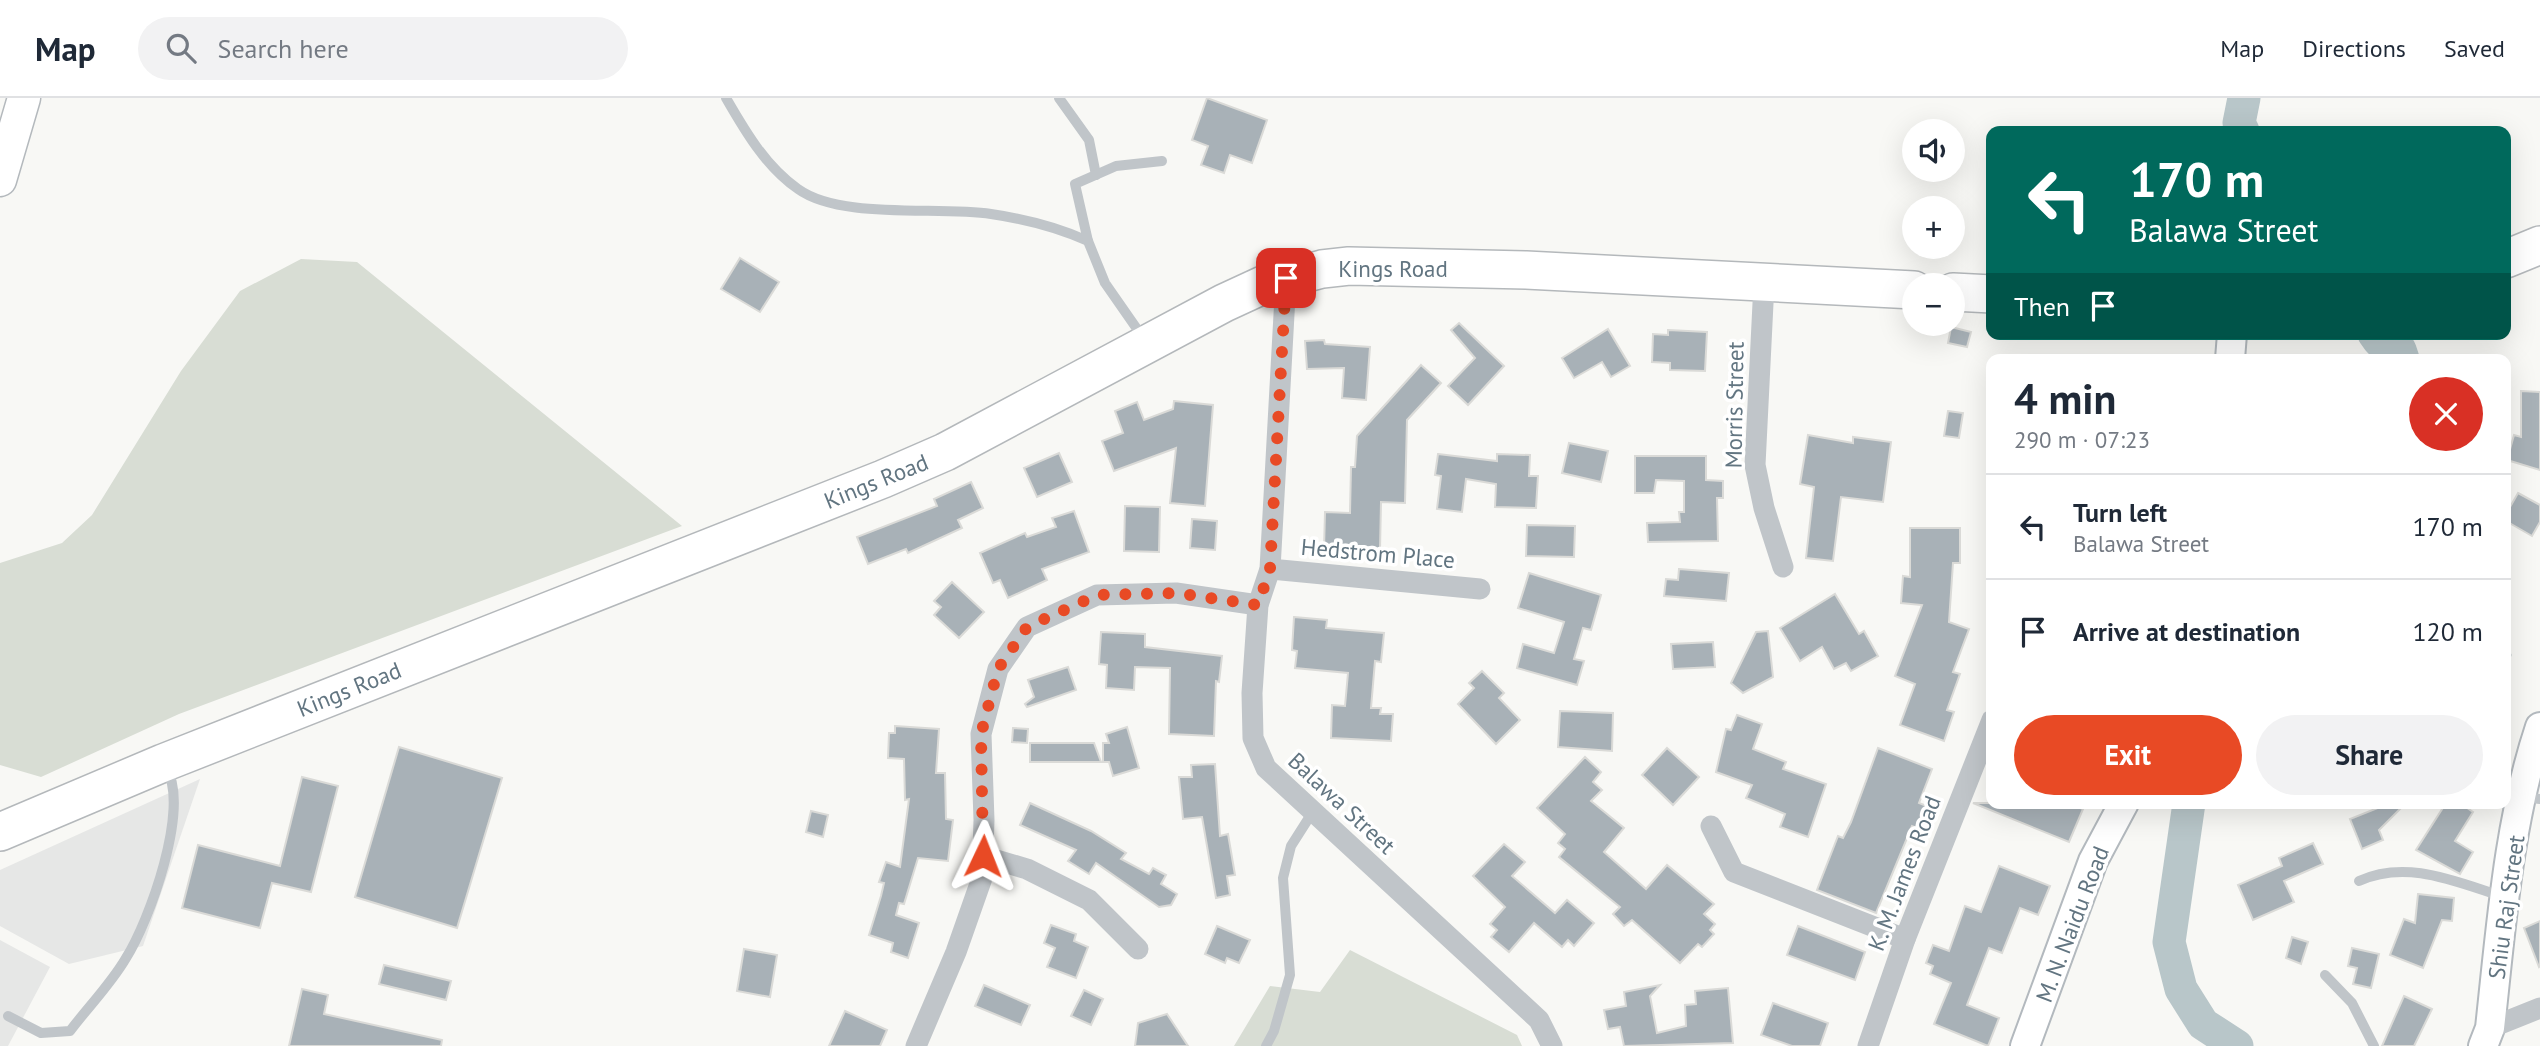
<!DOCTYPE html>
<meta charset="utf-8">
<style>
:root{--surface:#fff;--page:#f2f2f3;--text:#1f2937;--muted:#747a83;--line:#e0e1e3;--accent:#e84a25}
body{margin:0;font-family:"PT Sans",sans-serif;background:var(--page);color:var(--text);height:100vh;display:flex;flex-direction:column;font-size:26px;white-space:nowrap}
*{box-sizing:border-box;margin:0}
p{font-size:23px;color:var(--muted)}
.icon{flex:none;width:38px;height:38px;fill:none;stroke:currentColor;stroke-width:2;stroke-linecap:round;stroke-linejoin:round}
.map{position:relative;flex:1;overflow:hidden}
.sheet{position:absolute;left:1986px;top:256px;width:525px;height:455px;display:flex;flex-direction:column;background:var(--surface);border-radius:14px;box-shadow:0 7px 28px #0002}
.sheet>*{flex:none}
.top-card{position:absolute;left:1986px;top:28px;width:525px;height:214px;border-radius:14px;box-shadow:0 7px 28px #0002;background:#00695c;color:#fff;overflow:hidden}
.fabs{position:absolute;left:1902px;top:21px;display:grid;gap:14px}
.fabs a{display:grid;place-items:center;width:63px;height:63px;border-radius:50%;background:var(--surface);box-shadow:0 7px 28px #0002;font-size:35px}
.pin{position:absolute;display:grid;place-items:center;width:60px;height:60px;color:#fff;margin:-30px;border-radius:14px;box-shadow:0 4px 10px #0006}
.me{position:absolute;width:77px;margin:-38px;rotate:2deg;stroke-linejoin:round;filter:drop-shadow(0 0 5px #0008)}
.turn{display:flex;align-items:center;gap:24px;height:147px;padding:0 28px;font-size:32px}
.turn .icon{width:91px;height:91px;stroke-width:2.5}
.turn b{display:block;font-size:49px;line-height:60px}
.then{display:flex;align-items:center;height:66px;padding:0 28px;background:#0003;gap:14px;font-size:26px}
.round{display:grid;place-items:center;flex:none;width:74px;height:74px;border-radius:37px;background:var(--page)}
.overview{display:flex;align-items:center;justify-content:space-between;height:119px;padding:0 28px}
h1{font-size:42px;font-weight:800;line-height:52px}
.cta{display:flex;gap:14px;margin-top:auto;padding:14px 28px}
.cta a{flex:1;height:80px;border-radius:42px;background:var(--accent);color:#fff;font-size:28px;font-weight:800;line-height:80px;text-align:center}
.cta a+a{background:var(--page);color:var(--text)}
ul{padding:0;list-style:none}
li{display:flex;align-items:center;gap:21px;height:105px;padding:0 28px;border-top:2px solid var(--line)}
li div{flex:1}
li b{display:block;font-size:26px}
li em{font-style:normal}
header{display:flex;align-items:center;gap:42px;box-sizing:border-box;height:98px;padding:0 35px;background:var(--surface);border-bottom:2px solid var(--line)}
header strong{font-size:33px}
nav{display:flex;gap:38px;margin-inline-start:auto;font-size:24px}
.search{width:490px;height:63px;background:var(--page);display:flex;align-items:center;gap:18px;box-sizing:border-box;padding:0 24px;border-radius:38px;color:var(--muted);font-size:26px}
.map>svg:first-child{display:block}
</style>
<header>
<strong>Map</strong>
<div class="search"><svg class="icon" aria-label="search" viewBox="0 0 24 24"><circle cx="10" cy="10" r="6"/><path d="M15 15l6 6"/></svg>Search here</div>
<nav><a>Map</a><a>Directions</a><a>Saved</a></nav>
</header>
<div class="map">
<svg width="2540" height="948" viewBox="0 0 2540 948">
<rect width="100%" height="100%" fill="#f8f8f5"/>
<g fill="#e6e7e6">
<polygon points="200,681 143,848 69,866 0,828 0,772"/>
<polygon points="0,842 50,869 8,948 0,948"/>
</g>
<g fill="#d8ddd4">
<polygon points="301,161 357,164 682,428 179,616 41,679 0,667 0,465 62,445 92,417 181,273 240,193"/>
<polygon points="1350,852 1517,937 1522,948 1234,948 1270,888 1320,894"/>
</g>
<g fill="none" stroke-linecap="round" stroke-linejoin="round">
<polyline stroke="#b8c6c9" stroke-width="5" points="2506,557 2509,557"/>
<g stroke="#b8c6c9" stroke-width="33">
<polyline points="2243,33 2239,25 2244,0"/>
<polyline points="2374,236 2379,243 2400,252 2403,261"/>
<polyline points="2189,705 2169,844 2181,891 2203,926 2237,948"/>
</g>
</g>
<g fill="#a8b1b7" stroke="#dadad7" stroke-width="2">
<polygon points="1207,0 1267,22 1252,65 1230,57 1224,75 1201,67 1208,48 1192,42"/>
<polygon points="740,160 779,184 760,214 721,191"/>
<polygon points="1459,225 1504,268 1468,307 1448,288 1475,260 1451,232"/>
<polygon points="1951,229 1971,234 1967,249 1948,245"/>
<polygon points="1608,231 1630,268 1611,279 1602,264 1574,280 1562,260"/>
<polygon points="1668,232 1707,234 1705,273 1670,272 1670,265 1652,264 1653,236 1668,237"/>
<polygon points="1324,242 1325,246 1370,249 1366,302 1342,300 1344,270 1307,271 1305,243"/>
<polygon points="1421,267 1441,285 1407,322 1405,405 1381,404 1380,452 1324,451 1325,414 1350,415 1351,369 1355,369 1357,338"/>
<polygon points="2521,293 2540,294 2540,372 2507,362 2514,337 2521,339"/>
<polygon points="1174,303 1213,307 1205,408 1170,405 1176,350 1114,373 1102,343 1123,335 1115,313 1137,304 1144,322 1173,311"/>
<polygon points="1948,313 1963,315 1959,340 1944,338"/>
<polygon points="1808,337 1853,345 1853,339 1891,344 1883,404 1841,399 1833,463 1806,460 1814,389 1800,386"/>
<polygon points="1569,345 1608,353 1601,384 1562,375"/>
<polygon points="1059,355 1072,384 1037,399 1024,370"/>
<polygon points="1438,356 1497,363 1497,356 1530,357 1529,378 1538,378 1536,410 1495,409 1496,386 1466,381 1462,414 1437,411 1441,378 1435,377"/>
<polygon points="1635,358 1706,358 1706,382 1723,383 1723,400 1717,400 1718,443 1648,444 1647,425 1680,424 1679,414 1684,414 1684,383 1656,382 1654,395 1635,395"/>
<polygon points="971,384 983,410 958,422 962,430 908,455 906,451 868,466 857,439 937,408 934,401"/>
<polygon points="2518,395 2540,407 2540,424 2532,438 2506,423 2506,416"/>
<polygon points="1125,408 1160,409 1159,454 1124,453"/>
<polygon points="1074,413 1089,454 1042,471 1047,482 1008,500 1000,482 993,485 980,455 1025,435 1027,439 1056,429 1052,420"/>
<polygon points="1192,421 1217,423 1215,452 1190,450"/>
<polygon points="1527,427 1575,428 1574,459 1526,458"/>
<polygon points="1910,430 1960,430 1960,465 1953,465 1949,524 1969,531 1953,574 1960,576 1947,612 1954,614 1944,643 1900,627 1915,586 1895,578 1922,507 1901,505 1903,478 1910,479"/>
<polygon points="1679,471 1729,475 1726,503 1664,498 1666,481 1678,482"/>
<polygon points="1529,475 1601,497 1591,532 1583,530 1574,561 1584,563 1577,587 1517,570 1523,546 1554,555 1564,524 1518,510"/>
<polygon points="952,484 984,514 959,540 934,517 941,509 934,503"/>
<polygon points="1835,496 1859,536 1864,533 1878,558 1851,573 1846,565 1834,571 1822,549 1800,563 1780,530"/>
<polygon points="1294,519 1327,522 1326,530 1384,535 1381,564 1375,563 1371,610 1381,610 1380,616 1393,616 1391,643 1331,640 1332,607 1345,608 1348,575 1295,570 1297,553 1292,552"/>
<polygon points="1768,533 1773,579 1743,595 1731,585 1756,534"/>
<polygon points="1101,534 1145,536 1145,549 1222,558 1219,584 1216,583 1214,638 1169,636 1170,570 1135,569 1134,592 1106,590 1107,567 1099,566"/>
<polygon points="1713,544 1715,569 1673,571 1671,546"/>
<polygon points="1068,569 1076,592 1027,609 1025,606 1034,599 1028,582"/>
<polygon points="1482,573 1504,595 1499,600 1520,622 1496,646 1458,606 1474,590 1469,585"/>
<polygon points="1560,613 1613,615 1612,653 1558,649"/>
<polygon points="1737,617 1762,626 1753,651 1786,664 1783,671 1826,686 1808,739 1780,729 1785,716 1746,700 1752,687 1716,674 1726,631 1731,632"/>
<polygon points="895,628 939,631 936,675 945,675 946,721 953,722 948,763 918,760 904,806 899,805 896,817 919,825 908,860 891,854 893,845 869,837 881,798 884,785 879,784 886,764 900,769 909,701 905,702 904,661 888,660 889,635 895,635"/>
<polygon points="1127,629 1139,670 1113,678 1109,664 1103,664 1103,645 1109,645 1106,636"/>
<polygon points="1013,630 1028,631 1027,645 1012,644"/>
<polygon points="1030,645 1094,645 1101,664 1030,664"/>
<polygon points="399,649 502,680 457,830 355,799"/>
<polygon points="1667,650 1699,679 1673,707 1642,677"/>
<polygon points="1878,650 1932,671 1919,705 1934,711 1925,733 1912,728 1876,815 1817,792 1838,738 1843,740 1851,724"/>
<polygon points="1585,659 1601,674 1593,684 1602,692 1591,703 1624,730 1604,754 1646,791 1667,767 1714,806 1704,816 1715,826 1710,832 1714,836 1702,849 1698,846 1680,865 1632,822 1624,828 1613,816 1620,809 1559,759 1565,751 1558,745 1565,736 1537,710"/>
<polygon points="1215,666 1220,738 1228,736 1235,777 1227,778 1230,797 1216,800 1202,719 1183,721 1179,679 1192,679 1191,667"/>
<polygon points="302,679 338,688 311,794 272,785 260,830 182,810 198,747 280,768"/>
<polygon points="1030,705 1091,733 1126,755 1121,761 1149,776 1153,770 1166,777 1161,786 1177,796 1171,807 1159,809 1096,765 1089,776 1068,763 1076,752 1020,727"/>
<polygon points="1973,705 2068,705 2083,711 2069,744"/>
<polygon points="2390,705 2406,705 2379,732 2383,742 2362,751 2350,721"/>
<polygon points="2446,705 2460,705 2473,714 2455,743 2473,754 2460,776 2416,752"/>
<polygon points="811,713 828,717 823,739 806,734"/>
<polygon points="2313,745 2323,766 2284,783 2294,804 2253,822 2238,787 2282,768 2279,760"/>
<polygon points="1504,746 1525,764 1512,778 1555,815 1567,802 1594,825 1574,848 1568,842 1562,849 1534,825 1509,854 1491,839 1497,832 1490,826 1505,809 1473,778"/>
<polygon points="1999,768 2050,788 2038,817 2020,810 2002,855 1989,850 1967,907 1999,920 1988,948 1934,926 1951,885 1930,876 1933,868 1926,865 1933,847 1949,853 1965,808 1981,814"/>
<polygon points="2418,796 2454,800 2452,823 2442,822 2423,870 2390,857 2404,821 2415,825"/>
<polygon points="2540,823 2540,868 2539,869 2524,830"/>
<polygon points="1051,827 1076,836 1074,843 1088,849 1076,880 1047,869 1055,850 1044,845"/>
<polygon points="1217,828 1250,842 1239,865 1227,860 1225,865 1205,856"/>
<polygon points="1798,828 1865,854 1855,882 1787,857"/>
<polygon points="2292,839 2308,844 2301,866 2286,860"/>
<polygon points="2352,850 2379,856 2371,890 2353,886 2357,870 2348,868"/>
<polygon points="744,851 777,857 770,899 737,893"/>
<polygon points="384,867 451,883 446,902 379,886"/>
<polygon points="984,887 1030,907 1021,927 975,908"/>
<polygon points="1660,887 1650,898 1657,935 1686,928 1685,907 1696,906 1695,893 1728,890 1733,945 1624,948 1620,929 1608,931 1604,912 1626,908 1624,894"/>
<polygon points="302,891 328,897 324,916 442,942 441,948 289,948"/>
<polygon points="1084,892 1103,901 1091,927 1071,918"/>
<polygon points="2404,898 2432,911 2414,948 2382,948"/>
<polygon points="1773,905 1828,925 1820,948 1792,948 1761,937"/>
<polygon points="845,913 887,932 880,948 829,948"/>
<polygon points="1167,916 1188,948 1135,948 1138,925"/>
</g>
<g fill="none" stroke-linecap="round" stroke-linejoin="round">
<defs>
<g id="secondary">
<polyline points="2230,261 2232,236"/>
<polyline points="2025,948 2093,763 2124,705"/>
<path d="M2483 948 2490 930C2501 830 2508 725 2540 629"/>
</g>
<polyline id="primary" points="0,82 24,0"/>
<g id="highway">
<polyline points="2506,161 2540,147"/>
<polyline points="1953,194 1992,196"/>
<polyline points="0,734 163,665 883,381 945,354 1224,205 1263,187 1322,171 1349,168 1526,172 1914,192"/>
</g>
</defs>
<use href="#secondary" stroke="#b3b9be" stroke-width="32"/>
<use href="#primary" stroke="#b4b9bd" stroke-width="35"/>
<use href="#highway" stroke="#b4b8bb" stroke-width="40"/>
<g stroke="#c0c5c9" stroke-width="10">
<path d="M726 0C745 33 766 69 798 91 841 122 938 108 991 116 1025 121 1057 129 1088 143L1105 185 1144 241"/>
<polyline points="1059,0 1089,42 1096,77"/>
<polyline points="1088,143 1075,86 1116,68 1162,63"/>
<polyline points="2522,699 2540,701"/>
<path d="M2359 783C2407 761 2456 784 2504 799"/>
<polyline points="2325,877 2352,905 2374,948"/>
<path d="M8 918 41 935 70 933C88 909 111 886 126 860 149 824 191 709 166 670"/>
<polyline points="1266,948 1274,933 1290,877 1283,780 1291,748 1312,715"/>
</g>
<g stroke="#c0c5c9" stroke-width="21">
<polyline points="1286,180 1270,471 1258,507 1252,595 1253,640 1266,670 1539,922 1552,948"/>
<polyline points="1764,185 1755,367 1764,410 1783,469"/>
<polyline points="1270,471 1480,491"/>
<polyline points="1711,728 1734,774 1905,841"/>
<polyline points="983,758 1027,771 1089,802 1138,851"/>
<polyline points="2490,930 2540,910"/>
<polyline points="916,948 956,854 982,780 984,722 981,636 998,571 1027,529 1097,497 1176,495 1258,507"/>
<polyline points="1868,948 1905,841 1992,622"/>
</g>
<use href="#secondary" stroke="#fff" stroke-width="28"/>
<use href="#primary" stroke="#fff" stroke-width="32"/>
<use href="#highway" stroke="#fff" stroke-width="37"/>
</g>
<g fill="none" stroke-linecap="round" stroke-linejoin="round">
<polyline stroke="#e84a25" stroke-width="12" stroke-dasharray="0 21.6" points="983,758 981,636 998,571 1027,529 1097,497 1176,495 1258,507 1270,471 1286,180"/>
</g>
<g text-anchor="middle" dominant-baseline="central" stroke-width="7" stroke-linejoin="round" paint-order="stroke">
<g font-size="23" fill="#627581" stroke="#fff">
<text x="1393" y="170">Kings Road</text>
<text transform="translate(1734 307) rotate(-89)">Morris Street</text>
<text transform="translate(876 383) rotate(-22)">Kings Road</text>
<text transform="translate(1378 455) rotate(5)">Hedstrom Place</text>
<text transform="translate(349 591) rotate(-22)">Kings Road</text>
<text transform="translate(1342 705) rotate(43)">Balawa Street</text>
<text transform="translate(1904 775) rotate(-69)">K. M. James Road</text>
<text transform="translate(2506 809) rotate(-82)">Shiu Raj Street</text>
<text transform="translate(2072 826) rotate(-69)">M. N. Naidu Road</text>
</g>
</g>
</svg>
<div class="fabs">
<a><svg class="icon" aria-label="sound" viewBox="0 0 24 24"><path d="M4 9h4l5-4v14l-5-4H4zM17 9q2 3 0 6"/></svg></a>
<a>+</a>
<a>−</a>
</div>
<div class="pin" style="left:1286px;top:180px;background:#d93025"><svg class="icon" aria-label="arrive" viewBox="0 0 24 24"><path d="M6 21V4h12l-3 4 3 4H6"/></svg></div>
<svg class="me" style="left:983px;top:758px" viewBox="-20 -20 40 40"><path d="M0-17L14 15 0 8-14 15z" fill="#e84a25" stroke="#fff" stroke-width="4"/></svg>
<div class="top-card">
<div class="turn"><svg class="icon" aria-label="left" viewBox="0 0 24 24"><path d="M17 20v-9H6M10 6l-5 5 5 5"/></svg><div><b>170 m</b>Balawa Street</div></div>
<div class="then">Then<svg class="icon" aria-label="arrive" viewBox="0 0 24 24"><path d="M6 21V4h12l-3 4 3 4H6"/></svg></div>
</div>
<section class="sheet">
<div class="overview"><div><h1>4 min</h1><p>290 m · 07:23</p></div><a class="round" style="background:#d93025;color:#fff"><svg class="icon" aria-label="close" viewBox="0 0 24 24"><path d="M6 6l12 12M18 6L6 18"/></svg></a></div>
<ul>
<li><svg class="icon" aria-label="left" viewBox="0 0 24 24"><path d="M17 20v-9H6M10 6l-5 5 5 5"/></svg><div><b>Turn left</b><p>Balawa Street</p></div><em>170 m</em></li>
<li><svg class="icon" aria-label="arrive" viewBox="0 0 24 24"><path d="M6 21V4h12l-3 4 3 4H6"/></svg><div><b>Arrive at destination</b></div><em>120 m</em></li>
</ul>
<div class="cta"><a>Exit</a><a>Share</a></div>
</section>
</div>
